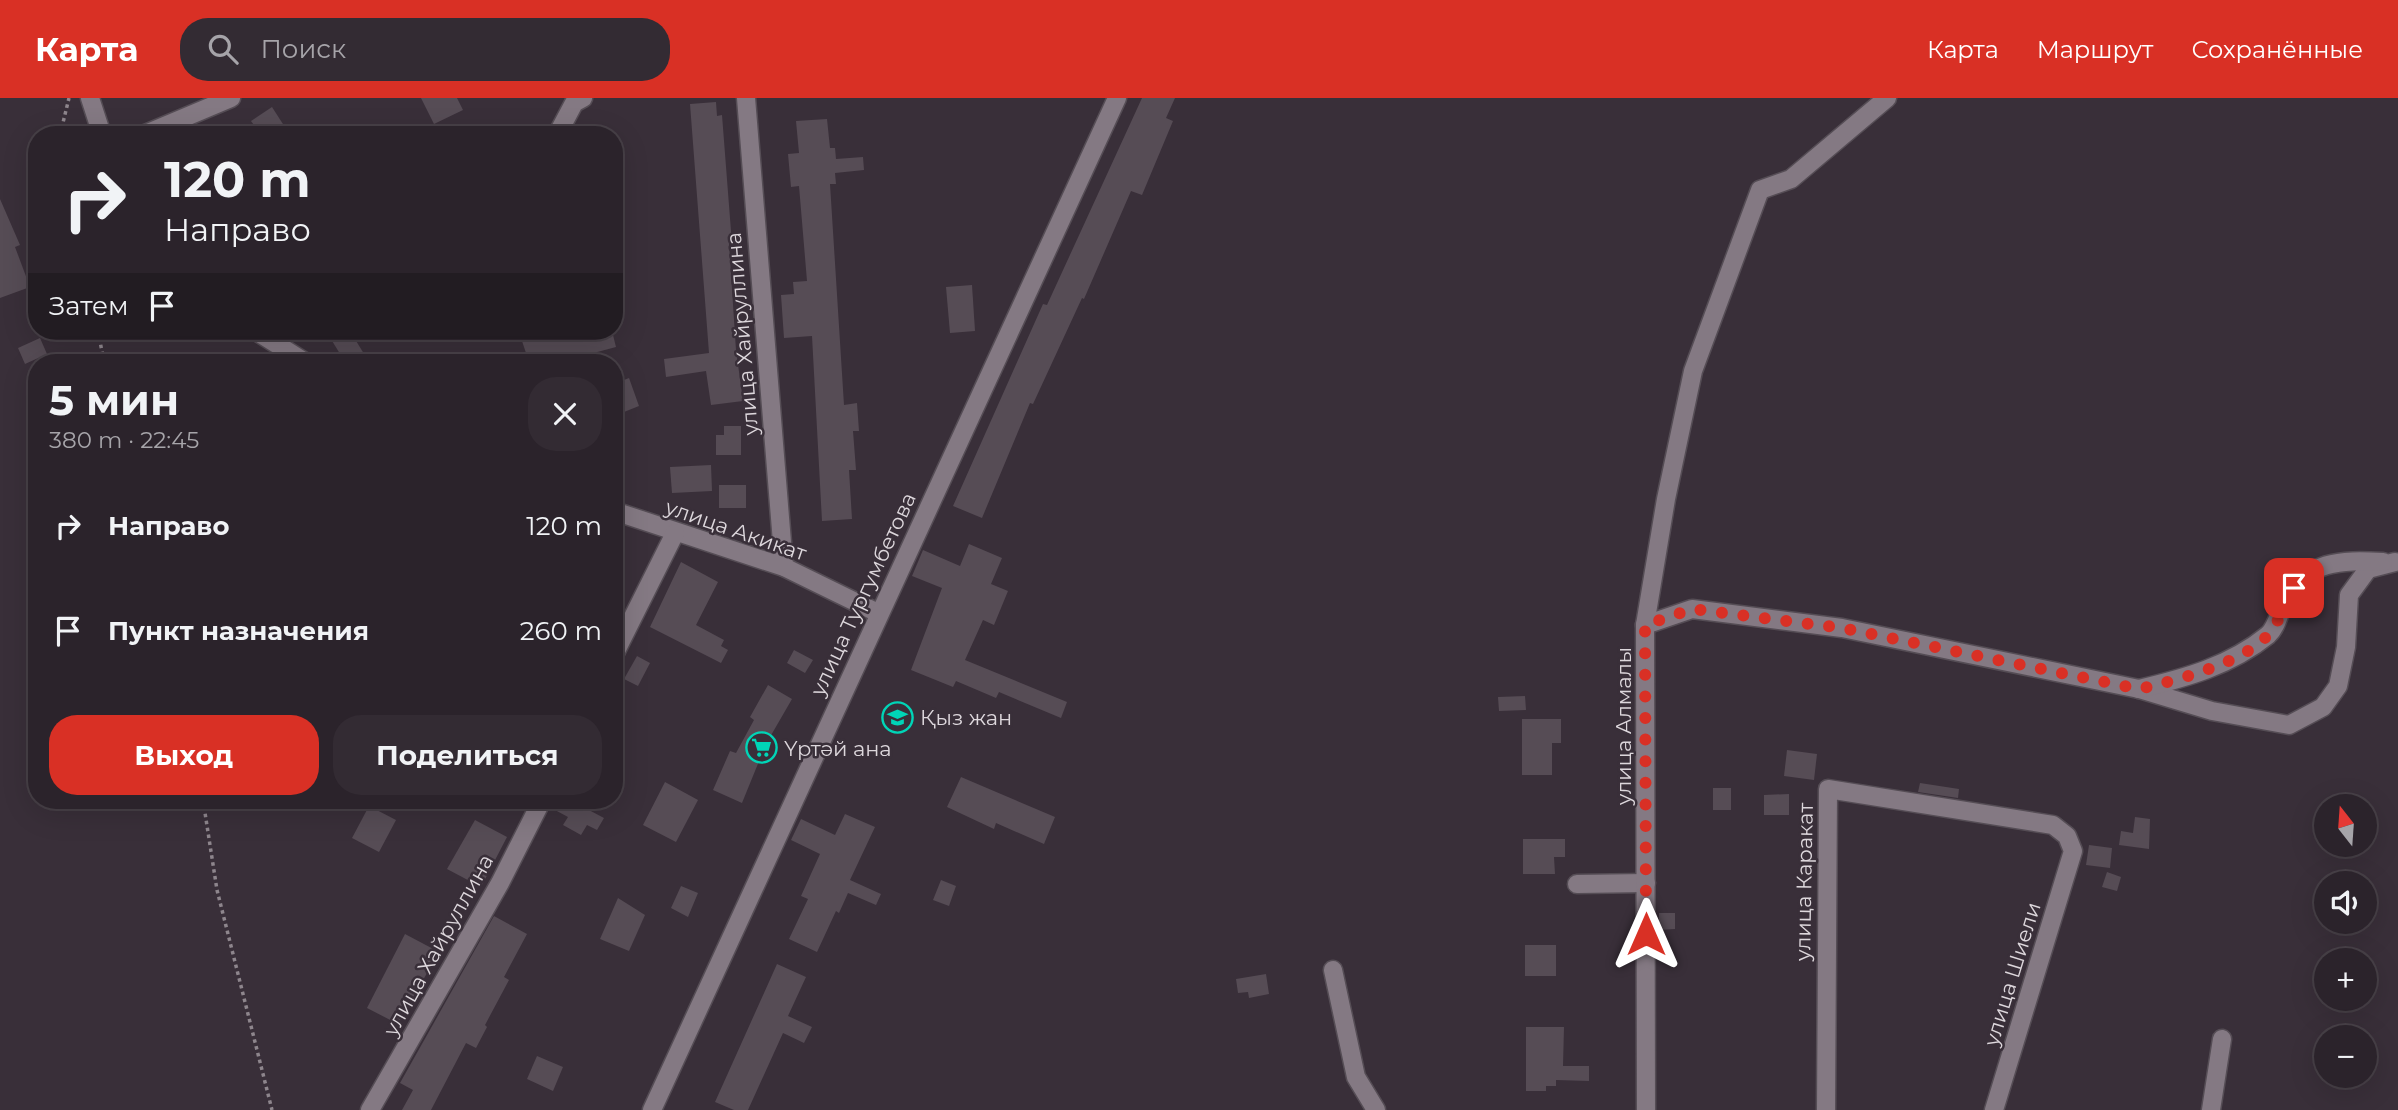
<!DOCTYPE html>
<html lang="ru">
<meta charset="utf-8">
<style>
:root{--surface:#2b232b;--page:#332b33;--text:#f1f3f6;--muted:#a6a4a9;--line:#474047;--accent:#d93025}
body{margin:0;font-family:Montserrat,sans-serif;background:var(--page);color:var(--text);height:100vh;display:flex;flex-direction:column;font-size:26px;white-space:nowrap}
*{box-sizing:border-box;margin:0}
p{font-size:23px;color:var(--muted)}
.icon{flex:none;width:38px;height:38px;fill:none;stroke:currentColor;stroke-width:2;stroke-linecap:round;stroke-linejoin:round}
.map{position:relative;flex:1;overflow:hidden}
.details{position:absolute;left:28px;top:256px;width:595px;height:455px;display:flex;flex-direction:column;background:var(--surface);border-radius:28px;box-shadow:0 7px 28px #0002,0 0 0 2px var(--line)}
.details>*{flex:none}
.banner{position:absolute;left:28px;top:28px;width:595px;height:214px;border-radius:28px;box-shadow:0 7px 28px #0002,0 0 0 2px var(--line);background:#2b232b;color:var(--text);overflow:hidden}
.needle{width:46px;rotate:343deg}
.tools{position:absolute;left:2314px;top:696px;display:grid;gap:14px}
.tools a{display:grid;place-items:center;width:63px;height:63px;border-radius:50%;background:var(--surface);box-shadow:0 7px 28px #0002,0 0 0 2px var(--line);font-size:35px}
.pin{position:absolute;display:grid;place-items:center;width:60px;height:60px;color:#fff;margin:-30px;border-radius:14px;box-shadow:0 4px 10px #0006}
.me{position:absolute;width:77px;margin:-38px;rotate:0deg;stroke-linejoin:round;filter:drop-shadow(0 0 5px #0008)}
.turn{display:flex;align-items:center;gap:24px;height:147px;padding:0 21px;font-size:32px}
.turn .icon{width:91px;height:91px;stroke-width:2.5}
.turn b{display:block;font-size:49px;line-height:60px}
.then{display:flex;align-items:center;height:66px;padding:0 21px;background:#0003;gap:14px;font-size:26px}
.round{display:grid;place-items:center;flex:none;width:74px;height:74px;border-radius:28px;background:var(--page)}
.headline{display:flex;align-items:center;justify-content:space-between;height:119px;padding:0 21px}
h1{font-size:42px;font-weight:700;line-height:52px}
.button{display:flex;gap:14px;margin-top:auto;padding:14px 21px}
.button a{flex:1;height:80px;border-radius:28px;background:var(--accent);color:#fff;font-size:28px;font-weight:700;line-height:80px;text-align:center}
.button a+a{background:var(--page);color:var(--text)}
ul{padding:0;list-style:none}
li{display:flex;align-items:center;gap:21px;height:105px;padding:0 21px}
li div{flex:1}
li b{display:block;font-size:26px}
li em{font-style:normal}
header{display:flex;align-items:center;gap:42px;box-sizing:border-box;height:98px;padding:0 35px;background:var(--accent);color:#fff}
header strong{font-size:33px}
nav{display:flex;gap:38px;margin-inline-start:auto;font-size:24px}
.search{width:490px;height:63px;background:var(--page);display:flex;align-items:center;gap:18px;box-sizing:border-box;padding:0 24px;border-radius:28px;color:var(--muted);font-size:26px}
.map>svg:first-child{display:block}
</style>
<header>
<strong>Карта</strong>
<div class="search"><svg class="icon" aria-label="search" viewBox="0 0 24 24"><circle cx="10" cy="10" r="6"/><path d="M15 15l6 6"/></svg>Поиск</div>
<nav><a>Карта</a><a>Маршрут</a><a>Сохранённые</a></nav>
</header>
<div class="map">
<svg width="2398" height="1012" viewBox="0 0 2398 1012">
<rect width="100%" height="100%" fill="#392f39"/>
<g fill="#564c55">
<polygon points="421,0 457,0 463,12 434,26"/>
<polygon points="1142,0 1175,0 1166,20 1173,23 1142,97 1131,93 1084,201 1082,200 1033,306 1030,305 982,420 953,408 1043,206 1047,207"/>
<polygon points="716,4 717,18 722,17 732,146 729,146 736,252 743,303 711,307 706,273 666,279 664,261 709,255 690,6"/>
<polygon points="272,9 290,37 261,37 251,23"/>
<polygon points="827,21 830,50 835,50 836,61 863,59 864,72 835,75 836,86 830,86 844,307 857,305 859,333 853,333 856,372 849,372 852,421 822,423 812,238 784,240 781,197 794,196 793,184 807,183 799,88 791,89 788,56 799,55 796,23"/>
<polygon points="0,101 20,147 15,149 30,189 0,200"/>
<polygon points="972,187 975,233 950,235 946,189"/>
<polygon points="326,233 350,233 369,264 345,264"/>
<polygon points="527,233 547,233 549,238 570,233 612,233 616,249 560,264 529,264 521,240 529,238"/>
<polygon points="40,240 47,256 25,266 18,250"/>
<polygon points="629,280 639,308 614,318 614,286"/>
<polygon points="724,328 741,328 741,357 716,357 716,337 724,337"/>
<polygon points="711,367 712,393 672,395 670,369"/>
<rect x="719" y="387" width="27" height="23"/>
<polygon points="969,446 1002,460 991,486 1008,493 994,527 983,522 965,562 1067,604 1061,620 999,594 996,600 956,583 953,589 911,572 942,490 912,478 923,452 960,468"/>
<polygon points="681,464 718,484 696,527 724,542 721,548 728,552 721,565 650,529"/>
<polygon points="794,552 813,562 805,575 787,565"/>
<polygon points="637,558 650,565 638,588 624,581"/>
<polygon points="768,587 792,601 766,646 742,705 713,692 730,653 736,655 754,622 750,619"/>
<polygon points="1525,598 1526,612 1499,613 1498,599"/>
<polygon points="1522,621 1561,621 1561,645 1552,645 1552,677 1522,677"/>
<polygon points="1787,652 1817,656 1814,682 1784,678"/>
<polygon points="961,679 1055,719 1044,746 996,725 994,731 947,709"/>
<polygon points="665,684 698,702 676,744 643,727"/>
<polygon points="1920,685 1959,691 1958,700 1918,694"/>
<rect x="1713" y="690" width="18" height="22"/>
<polygon points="1789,696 1789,717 1764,717 1764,697"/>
<polygon points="560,702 570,702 604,720 597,732 587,727 581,737 563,727 568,719 555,712"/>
<polygon points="369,708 396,722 379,754 352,740"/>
<polygon points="845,716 875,729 850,782 881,796 876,807 848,795 839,815 836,813 817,854 789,841 808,801 801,798 820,756 791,742 801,721 835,737"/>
<polygon points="2135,719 2150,721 2149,751 2119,747 2121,733 2133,735"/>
<polygon points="475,722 507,739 481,789 447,771"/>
<polygon points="1523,741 1565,741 1565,759 1554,759 1555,776 1523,776"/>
<polygon points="2089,747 2112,750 2110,770 2086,767"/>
<polygon points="2107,774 2121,779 2117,793 2102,789"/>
<polygon points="941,782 956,788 949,808 933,802"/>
<polygon points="681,788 698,795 688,819 671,810"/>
<polygon points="618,800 645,817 629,853 600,841"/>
<polygon points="1659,815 1675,815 1675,831 1659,832"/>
<polygon points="494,818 527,836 504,879 509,882 485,927 487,929 476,950 466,945 431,1012 402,1012 413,992 400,985"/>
<polygon points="405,836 439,854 398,926 367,910"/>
<rect x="1525" y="847" width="31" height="31"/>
<polygon points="777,866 806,879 788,918 812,929 804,945 783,935 748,1012 734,1012 715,1004"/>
<polygon points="1266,876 1269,896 1249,900 1248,894 1238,895 1236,881"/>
<polygon points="1526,929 1564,929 1563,968 1589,968 1589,983 1556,982 1556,988 1546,988 1546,993 1526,993"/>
<polygon points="537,958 563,969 553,993 527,981"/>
</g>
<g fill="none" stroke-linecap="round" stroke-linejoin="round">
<defs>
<g id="minor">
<polyline points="90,0 102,37"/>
<polyline points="746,0 784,469"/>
<polyline points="143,37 231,0"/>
<polyline points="557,37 574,5 583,0"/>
<polyline points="256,233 305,264"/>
<polyline points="614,413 784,469 878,515"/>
<polyline points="1645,527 1692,511 1842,530 2139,591 2212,613 2289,627 2323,609 2338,588 2346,549 2349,497 2368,471 2395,464"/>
<polyline points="614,557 675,435"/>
<path d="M2139 591C2185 580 2230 568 2268 537 2277 529 2279 514 2285 503 2307 462 2340 462 2383 464"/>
<polyline points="1577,786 1646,785"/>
<polyline points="1333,872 1356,979 1376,1012"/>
<polyline points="370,1012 500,785 542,702"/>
<polyline points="652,1012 1117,0"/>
<polyline points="1646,1012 1645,527 1666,401 1693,273 1760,92 1791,81 1887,0"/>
<polyline points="1826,1012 1828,691 2053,727 2067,738 2073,753 1994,1012"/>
<polyline points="2211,1012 2222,941"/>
</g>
</defs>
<use href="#minor" stroke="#554d55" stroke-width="21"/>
<g stroke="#8e868d" stroke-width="3.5" stroke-dasharray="3.5 3.5" stroke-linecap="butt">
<polyline points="60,37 69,0"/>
<polyline points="98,233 104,264"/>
<polyline points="203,702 217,792 272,1012"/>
</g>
<use href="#minor" stroke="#847983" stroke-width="18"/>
</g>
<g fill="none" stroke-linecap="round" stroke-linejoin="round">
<path stroke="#d93025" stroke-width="12" stroke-dasharray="0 21.6" d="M1646 836 1645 527 1692 511 1842 530 2139 591C2174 583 2249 564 2271 533 2281 520 2285 503 2294 490"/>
</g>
<defs>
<symbol id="school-ring" viewBox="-11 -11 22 22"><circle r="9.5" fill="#392f39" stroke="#00d5b7" stroke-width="1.5"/><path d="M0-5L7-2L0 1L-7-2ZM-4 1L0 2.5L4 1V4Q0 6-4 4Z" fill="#00d5b7"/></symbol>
<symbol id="supermarket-ring" viewBox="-11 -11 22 22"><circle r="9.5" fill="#392f39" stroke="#00d5b7" stroke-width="1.5"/><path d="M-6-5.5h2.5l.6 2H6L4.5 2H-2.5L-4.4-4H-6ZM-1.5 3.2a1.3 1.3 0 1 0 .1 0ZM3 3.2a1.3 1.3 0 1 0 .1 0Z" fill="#00d5b7"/></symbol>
</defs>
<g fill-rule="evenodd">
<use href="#school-ring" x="880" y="602" width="35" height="35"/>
<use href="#supermarket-ring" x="744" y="632" width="35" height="35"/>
</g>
<g text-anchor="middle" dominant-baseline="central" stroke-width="5" stroke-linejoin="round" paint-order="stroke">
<g font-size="21" fill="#ddd7dc" stroke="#392f39">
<text transform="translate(742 236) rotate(-95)">улица Хайруллина</text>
<text transform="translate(736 432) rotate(19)">улица Акикат</text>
<text transform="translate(863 496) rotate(-65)">улица Тургумбетова</text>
<text transform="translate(1623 628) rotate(-90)">улица Алмалы</text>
<text transform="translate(1804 784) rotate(-89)">улица Каракат</text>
<text transform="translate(438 847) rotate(-61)">улица Хайруллина</text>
<text transform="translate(2012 876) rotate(-73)">улица Шиели</text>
</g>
<g font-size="21" fill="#ddd7dc" stroke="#392f39" text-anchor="start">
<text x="920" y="619">Қыз жан</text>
<text x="784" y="650">Үртәй ана</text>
</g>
</g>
</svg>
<div class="tools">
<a><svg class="needle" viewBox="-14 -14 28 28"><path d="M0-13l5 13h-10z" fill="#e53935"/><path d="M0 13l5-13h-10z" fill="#a6a4a9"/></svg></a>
<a><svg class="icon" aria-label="sound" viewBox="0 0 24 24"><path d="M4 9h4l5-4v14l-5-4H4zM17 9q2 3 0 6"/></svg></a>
<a>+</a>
<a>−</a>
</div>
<div class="pin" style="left:2294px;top:490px;background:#d93025"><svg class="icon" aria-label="arrive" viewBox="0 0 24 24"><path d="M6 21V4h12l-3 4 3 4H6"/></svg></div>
<svg class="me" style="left:1646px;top:836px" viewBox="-20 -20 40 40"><path d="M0-17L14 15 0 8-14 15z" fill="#d93025" stroke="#fff" stroke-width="4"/></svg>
<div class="banner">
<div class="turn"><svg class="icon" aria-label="right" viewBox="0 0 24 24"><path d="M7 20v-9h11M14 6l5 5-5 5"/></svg><div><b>120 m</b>Направо</div></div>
<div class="then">Затем<svg class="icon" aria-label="arrive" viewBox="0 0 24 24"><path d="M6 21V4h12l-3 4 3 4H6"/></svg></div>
</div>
<section class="details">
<div class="headline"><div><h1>5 мин</h1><p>380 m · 22:45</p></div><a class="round"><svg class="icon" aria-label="close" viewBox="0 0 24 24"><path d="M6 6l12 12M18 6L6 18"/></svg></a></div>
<ul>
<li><svg class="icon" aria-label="right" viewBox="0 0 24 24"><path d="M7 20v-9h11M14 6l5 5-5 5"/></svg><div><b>Направо</b></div><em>120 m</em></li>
<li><svg class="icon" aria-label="arrive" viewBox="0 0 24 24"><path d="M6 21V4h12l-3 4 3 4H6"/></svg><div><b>Пункт назначения</b></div><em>260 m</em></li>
</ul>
<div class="button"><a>Выход</a><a>Поделиться</a></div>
</section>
</div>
